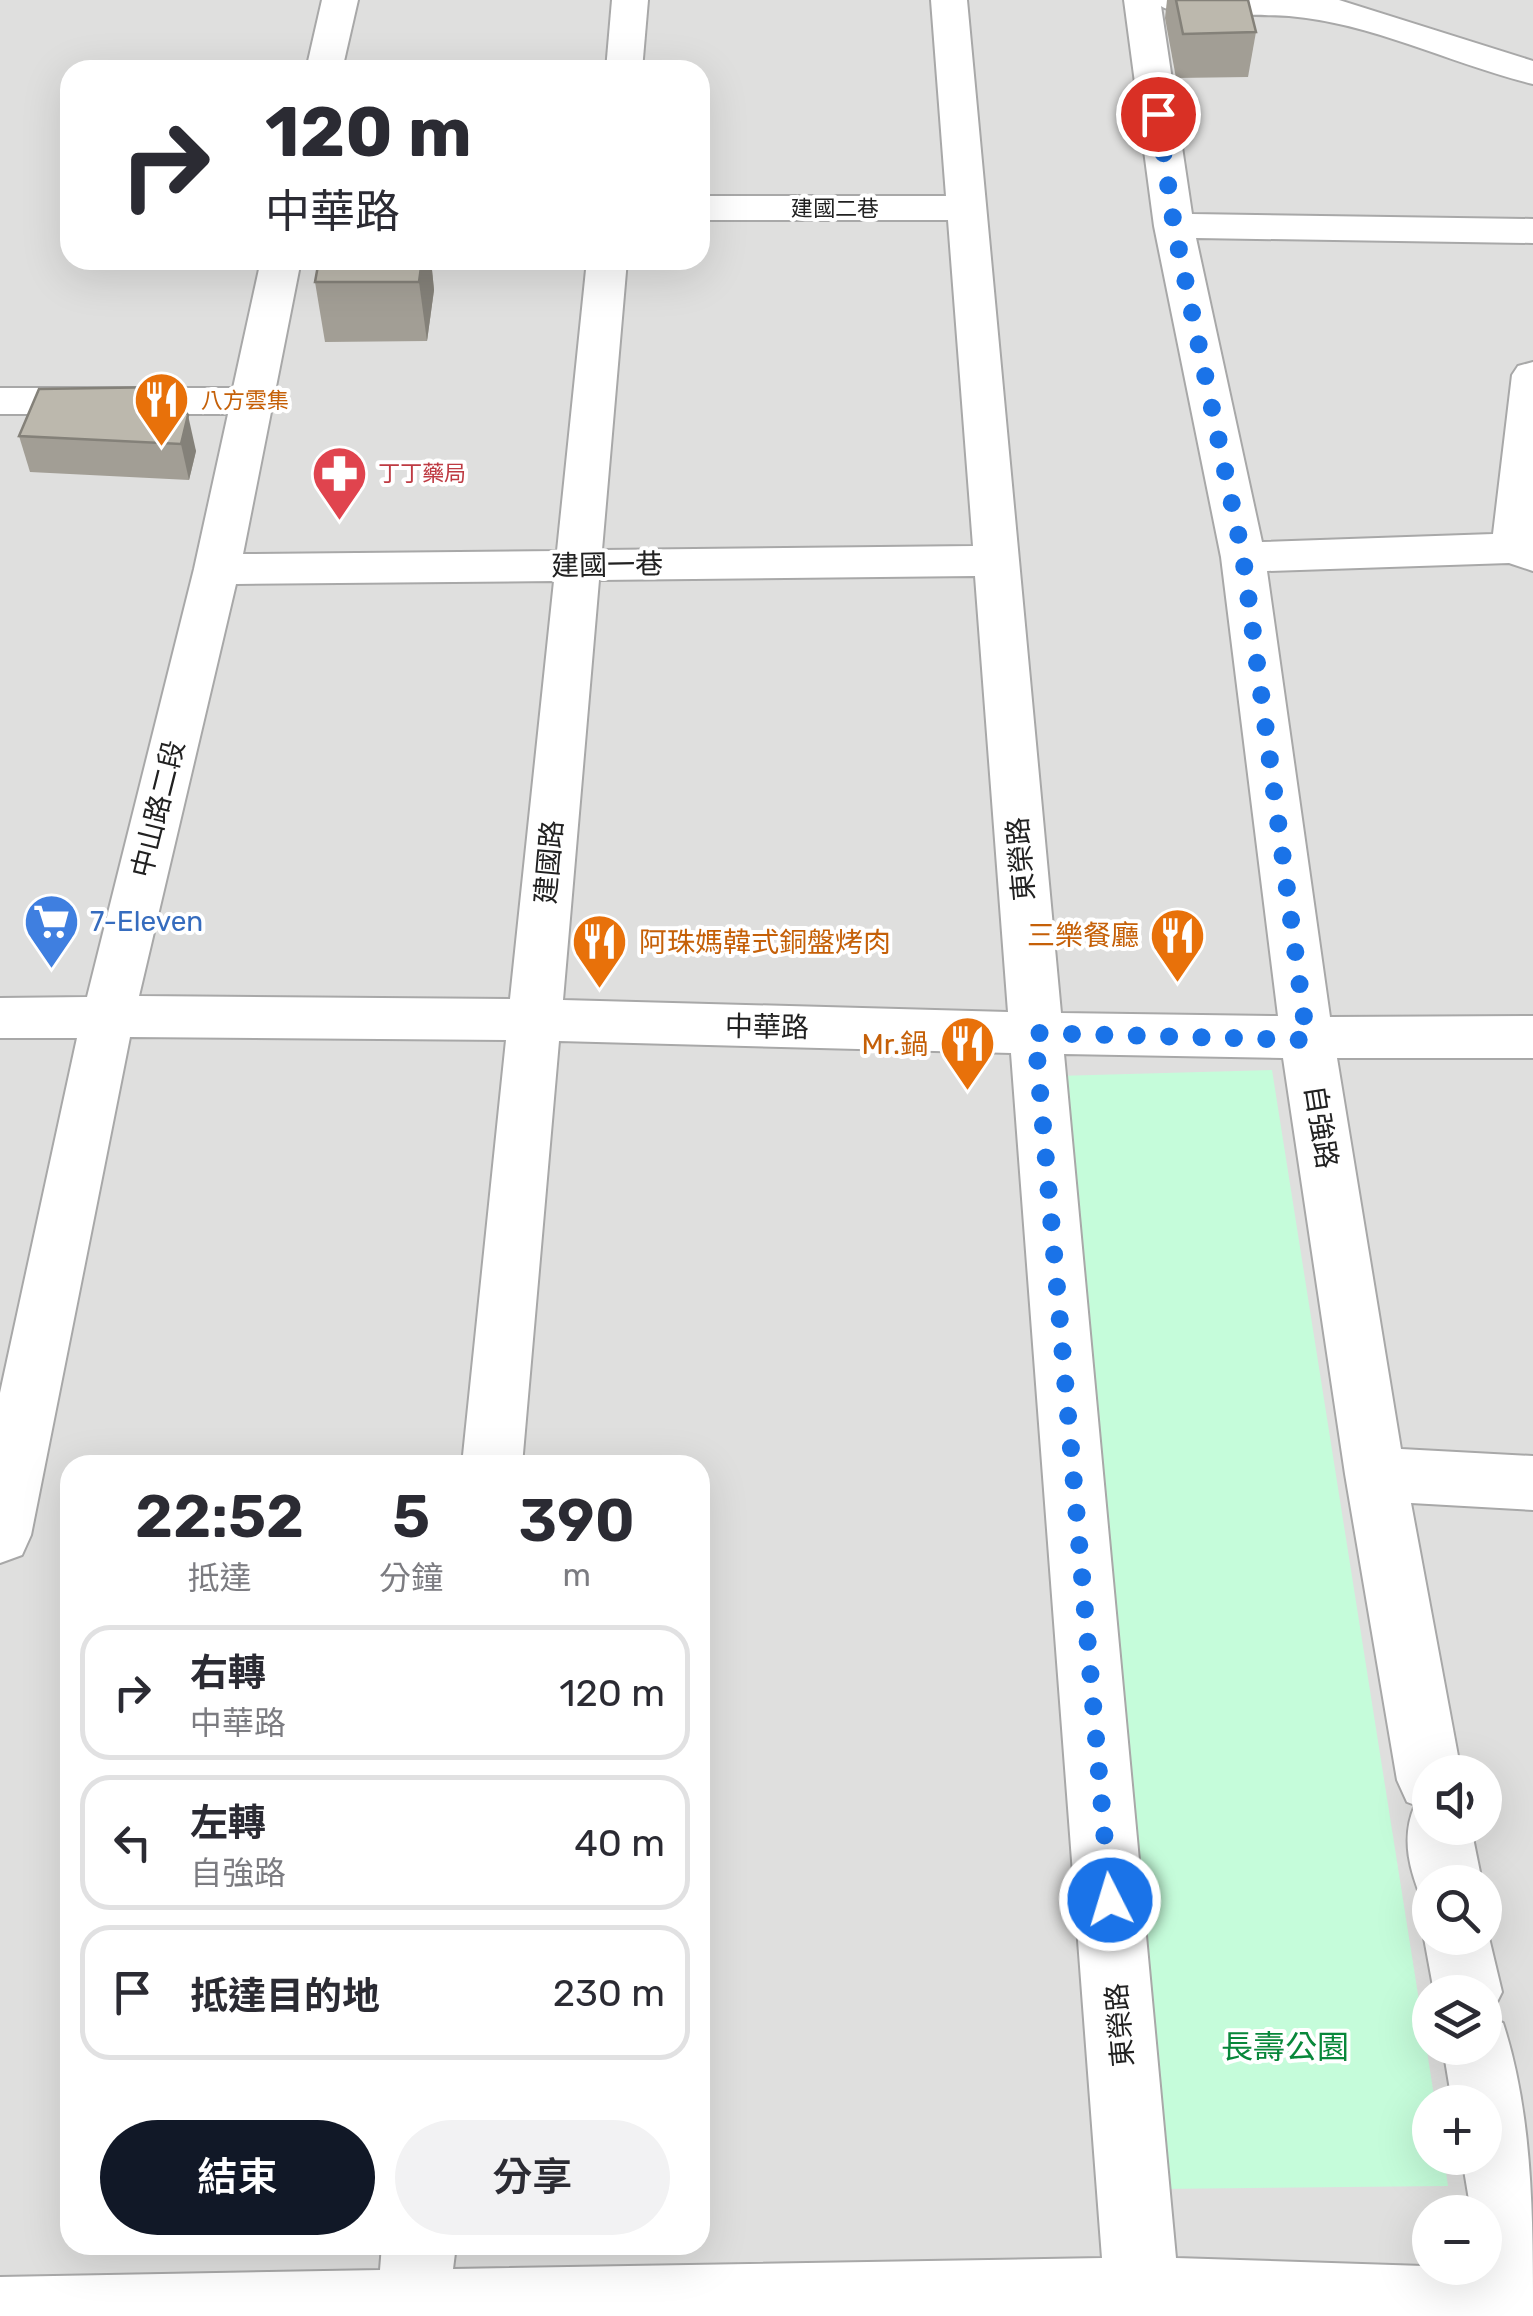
<!DOCTYPE html>
<html lang="zh-TW">
<meta charset="utf-8">
<style>
:root{--surface:#fff;--page:#f2f2f3;--text:#2b2b33;--muted:#7c7c81;--line:#e1e1e2;--accent:#111827}
body{margin:0;font-family:Rubik,"Noto Sans TC",sans-serif;background:var(--page);color:var(--text);height:100vh;display:flex;flex-direction:column;font-size:38px;white-space:nowrap}
*{box-sizing:border-box;margin:0}
p{font-size:32px;color:var(--muted)}
.icon{flex:none;width:55px;height:55px;fill:none;stroke:currentColor;stroke-width:2;stroke-linecap:round;stroke-linejoin:round}
.map{position:relative;flex:1;overflow:hidden}
.panel{position:absolute;left:60px;top:1455px;width:650px;height:800px;display:flex;flex-direction:column;background:var(--surface);border-radius:30px;box-shadow:0 10px 40px #0002}
.panel>*{flex:none}
.top-card{position:absolute;left:60px;top:60px;width:650px;height:210px;border-radius:30px;box-shadow:0 10px 40px #0002;background:#fff;color:var(--text);overflow:hidden}
.tools{position:absolute;left:1412px;top:1755px;display:grid;gap:20px}
.tools a{display:grid;place-items:center;width:90px;height:90px;border-radius:50%;background:var(--surface);box-shadow:0 10px 40px #0002;font-size:50px}
.pin{position:absolute;display:grid;place-items:center;width:85px;height:85px;color:#fff;margin:-42px;border:5px solid #fff;border-radius:50%;box-shadow:0 2px 10px #0007}
.me{position:absolute;width:110px;margin:-55px;rotate:355deg;stroke-linejoin:round;filter:drop-shadow(0 0 8px #0008)}
.turn{display:flex;align-items:center;gap:35px;height:210px;padding:0 40px;font-size:45px}
.turn .icon{width:130px;height:130px;stroke-width:2.5}
.turn b{display:block;font-size:70px;line-height:85px}
.eta{display:flex;justify-content:space-evenly;align-items:center;height:170px;text-align:center}
.eta b{font-size:60px;font-weight:600;line-height:70px}
.primary-button{display:flex;gap:20px;margin-top:auto;padding:20px 40px}
.primary-button a{flex:1;height:115px;border-radius:60px;background:var(--accent);color:#fff;font-size:40px;font-weight:600;line-height:115px;text-align:center}
.primary-button a+a{background:var(--page);color:var(--text)}
ul{padding:0;list-style:none}
li{display:flex;align-items:center;gap:30px;height:135px;margin:0 20px 15px;padding:0 20px;border:5px solid var(--line);border-radius:30px}
li div{flex:1}
li b{display:block;font-size:38px}
li em{font-style:normal}
.map>svg:first-child{display:block}
</style>
<div class="map">
<svg width="1533" height="2316" viewBox="0 0 1533 2316">
<rect width="100%" height="100%" fill="#f2f2e8"/>
<path fill="#dfdfde" fill-rule="evenodd" d="M0 0H1533V2316H0ZM70 70H700V260H70ZM70 1465H700V2245H70ZM1430 1772H1485V1828H1430ZM1430 1882H1485V1938H1430ZM1430 1992H1485V2048H1430ZM1430 2102H1485V2158H1430ZM1430 2212H1485V2268H1430Z"/>
<polygon fill="#c5fcda" points="1272,1070 1435,2102 1430,2102 1430,2158 1444,2158 1448,2186 1158,2189 1057,1076"/>
<g fill="none" stroke-linecap="round" stroke-linejoin="round">
<defs>
<g id="minor">
<polygon points="322,0 358,0 342,70 306,70"/>
<polygon points="612,0 648,0 642,70 606,70"/>
<path d="M931 0H967L1061 1013 1278 1016 1221 557 1154 226 1124 0H1339L1533 61V84C1451 64 1373 23 1289 16 1265 14 1173 16 1161 6L1192 214 1533 219V243L1196 238 1262 542 1493 534 1512 375 1518 366 1533 362V571L1509 563 1267 571 1330 1017 1533 1016V1058H1337L1401 1449 1533 1456V1510L1411 1503 1461 1772H1430V1828H1471L1482 1882H1430V1908L1424 1905C1410 1872 1400 1839 1415 1805L1407 1802 1397 1780 1345 1474 1283 1058 1064 1054 1176 2258 1485 2268V2212H1471L1462 2158H1485V2102H1452L1443 2048H1485V1992H1434L1424 1938 1430 1923V1938H1485V1921L1502 1992 1489 2018 1503 2023C1533 2115 1533 2219 1533 2316H0V2277L380 2270 382 2245H456L453 2269 1102 2258 1011 1053 559 1041 522 1465H462L506 1040 130 1037 31 1535 22 1555 0 1563V1393L77 1038H0V998L87 997 194 569 228 414H0V388H233L261 260H301L243 554 557 551 587 260H627L602 550 973 546 948 220H700V196H946ZM975 576 1008 1012 563 1000 599 580ZM554 581 510 999 139 996 236 584Z"/>
</g>
</defs>
<use href="#minor" stroke="#a8a8a8" stroke-width="4"/>
<use href="#minor" fill="#fff" fill-rule="evenodd"/>
</g>
<g fill="#a29e95">
<polygon points="1167,0 1248,0 1256,32 1248,77 1176,78 1165,18"/>
<polygon points="319,260 431,260 434,290 427,341 325,342 315,282"/>
<polygon points="166,387 196,451 189,480 30,472 19,436"/>
</g>
<g fill="#848179">
<polygon points="422,260 431,260 434,290 427,341 419,282"/>
<polygon points="188,415 196,451 189,480 181,444"/>
</g>
<g fill="#bcb8ad" stroke="#848179" stroke-width="2.5">
<polygon points="1176,0 1248,0 1256,32 1183,34"/>
<polygon points="319,260 422,260 419,282 315,282"/>
<polygon points="166,387 188,415 181,444 19,436 39,389"/>
</g>
<g fill="none" stroke-linecap="round" stroke-linejoin="round">
<polyline stroke="#1a73e8" stroke-width="18" stroke-dasharray="0 32.4" points="1110,1900 1035,1033 1307,1040 1243,557 1174,226 1158,114"/>
</g>
<defs>
<symbol id="restaurant-pin" viewBox="-11 -11 22 30"><path d="M0 17L-7.5 6A9.5 9.5 0 1 1 7.5 6Z" fill="#e8710a" stroke="#fff"/><path d="M-5-6h1v4h1v-4h1v4h1v-4h1v5L-1.5 .5V6h-2V.5L-5-1ZM5-6V6H3V1.5H1.5Q1.5-4 5-6Z" fill="#fff"/></symbol>
<symbol id="pharmacy-pin" viewBox="-11 -11 22 30"><path d="M0 17L-7.5 6A9.5 9.5 0 1 1 7.5 6Z" fill="#e0444e" stroke="#fff"/><path d="M-2-6h4v4h4v4h-4v4h-4v-4h-4v-4h4Z" fill="#fff"/></symbol>
<symbol id="supermarket-pin" viewBox="-11 -11 22 30"><path d="M0 17L-7.5 6A9.5 9.5 0 1 1 7.5 6Z" fill="#3f7fe0" stroke="#fff"/><path d="M-6-5.5h2.5l.6 2H6L4.5 2H-2.5L-4.4-4H-6ZM-1.5 3.2a1.3 1.3 0 1 0 .1 0ZM3 3.2a1.3 1.3 0 1 0 .1 0Z" fill="#fff"/></symbol>
</defs>
<g fill-rule="evenodd">
<use href="#restaurant-pin" x="130" y="368" width="63" height="86"/>
<use href="#pharmacy-pin" x="308" y="442" width="63" height="86"/>
<use href="#supermarket-pin" x="20" y="890" width="63" height="86"/>
<use href="#restaurant-pin" x="1146" y="904" width="63" height="86"/>
<use href="#restaurant-pin" x="568" y="910" width="63" height="86"/>
<use href="#restaurant-pin" x="936" y="1012" width="63" height="86"/>
</g>
<g text-anchor="middle" dominant-baseline="central" stroke-width="8" stroke-linejoin="round" paint-order="stroke">
<g font-size="22" fill="#212121" stroke="#fff">
<text x="835" y="208">建國二巷</text>
</g>
<g font-size="22" fill="#c56008" stroke="#fff" text-anchor="start">
<text x="201" y="400">八方雲集</text>
</g>
<g font-size="22" fill="#be3a42" stroke="#fff" text-anchor="start">
<text x="378" y="473">丁丁藥局</text>
</g>
<g font-size="28" fill="#212121" stroke="#fff">
<text transform="translate(607 565) rotate(-1)">建國一巷</text>
<text transform="translate(158 809) rotate(-76)">中山路二段</text>
<text transform="translate(1021 859) rotate(-95)">東榮路</text>
<text transform="translate(549 862) rotate(-85)">建國路</text>
<text transform="translate(767 1027) rotate(1)">中華路</text>
<text transform="translate(1321 1127) rotate(81)">自強路</text>
<text transform="translate(1120 2025) rotate(-95)">東榮路</text>
</g>
<g font-size="28" fill="#366cbe" stroke="#fff" text-anchor="start">
<text x="90" y="921">7-Eleven</text>
</g>
<g font-size="28" fill="#c56008" stroke="#fff" text-anchor="end">
<text x="1139" y="935">三樂餐廳</text>
<text x="639" y="942" text-anchor="start">阿珠媽韓式銅盤烤肉</text>
<text x="928" y="1044">Mr.鍋</text>
</g>
<g font-size="32" fill="#08873a" stroke="#fff">
<text x="1285" y="2047">長壽公園</text>
</g>
</g>
</svg>
<div class="tools">
<a><svg class="icon" aria-label="sound" viewBox="0 0 24 24"><path d="M4 9h4l5-4v14l-5-4H4zM17 9q2 3 0 6"/></svg></a>
<a><svg class="icon" aria-label="search" viewBox="0 0 24 24"><circle cx="10" cy="10" r="6"/><path d="M15 15l6 6"/></svg></a>
<a><svg class="icon" aria-label="layers" viewBox="0 0 24 24"><path d="M12 4l9 5-9 5-9-5zM3 14l9 5 9-5"/></svg></a>
<a>+</a>
<a>−</a>
</div>
<div class="pin" style="left:1158px;top:114px;background:#d93025"><svg class="icon" aria-label="arrive" viewBox="0 0 24 24"><path d="M6 21V4h12l-3 4 3 4H6"/></svg></div>
<svg class="me" style="left:1110px;top:1900px" viewBox="-20 -20 40 40"><circle r="17" fill="#1a73e8" stroke="#fff" stroke-width="3"/><path d="M0-11L8 9 0 5-8 9z" fill="#fff"/></svg>
<div class="top-card">
<div class="turn"><svg class="icon" aria-label="right" viewBox="0 0 24 24"><path d="M7 20v-9h11M14 6l5 5-5 5"/></svg><div><b>120 m</b>中華路</div></div>
</div>
<section class="panel">
<div class="eta">
<div><b>22:52</b><p>抵達</p></div>
<div><b>5</b><p>分鐘</p></div>
<div><b>390</b><p>m</p></div>
</div>
<ul>
<li><svg class="icon" aria-label="right" viewBox="0 0 24 24"><path d="M7 20v-9h11M14 6l5 5-5 5"/></svg><div><b>右轉</b><p>中華路</p></div><em>120 m</em></li>
<li><svg class="icon" aria-label="left" viewBox="0 0 24 24"><path d="M17 20v-9H6M10 6l-5 5 5 5"/></svg><div><b>左轉</b><p>自強路</p></div><em>40 m</em></li>
<li><svg class="icon" aria-label="arrive" viewBox="0 0 24 24"><path d="M6 21V4h12l-3 4 3 4H6"/></svg><div><b>抵達目的地</b></div><em>230 m</em></li>
</ul>
<div class="primary-button"><a>結束</a><a>分享</a></div>
</section>
</div>
